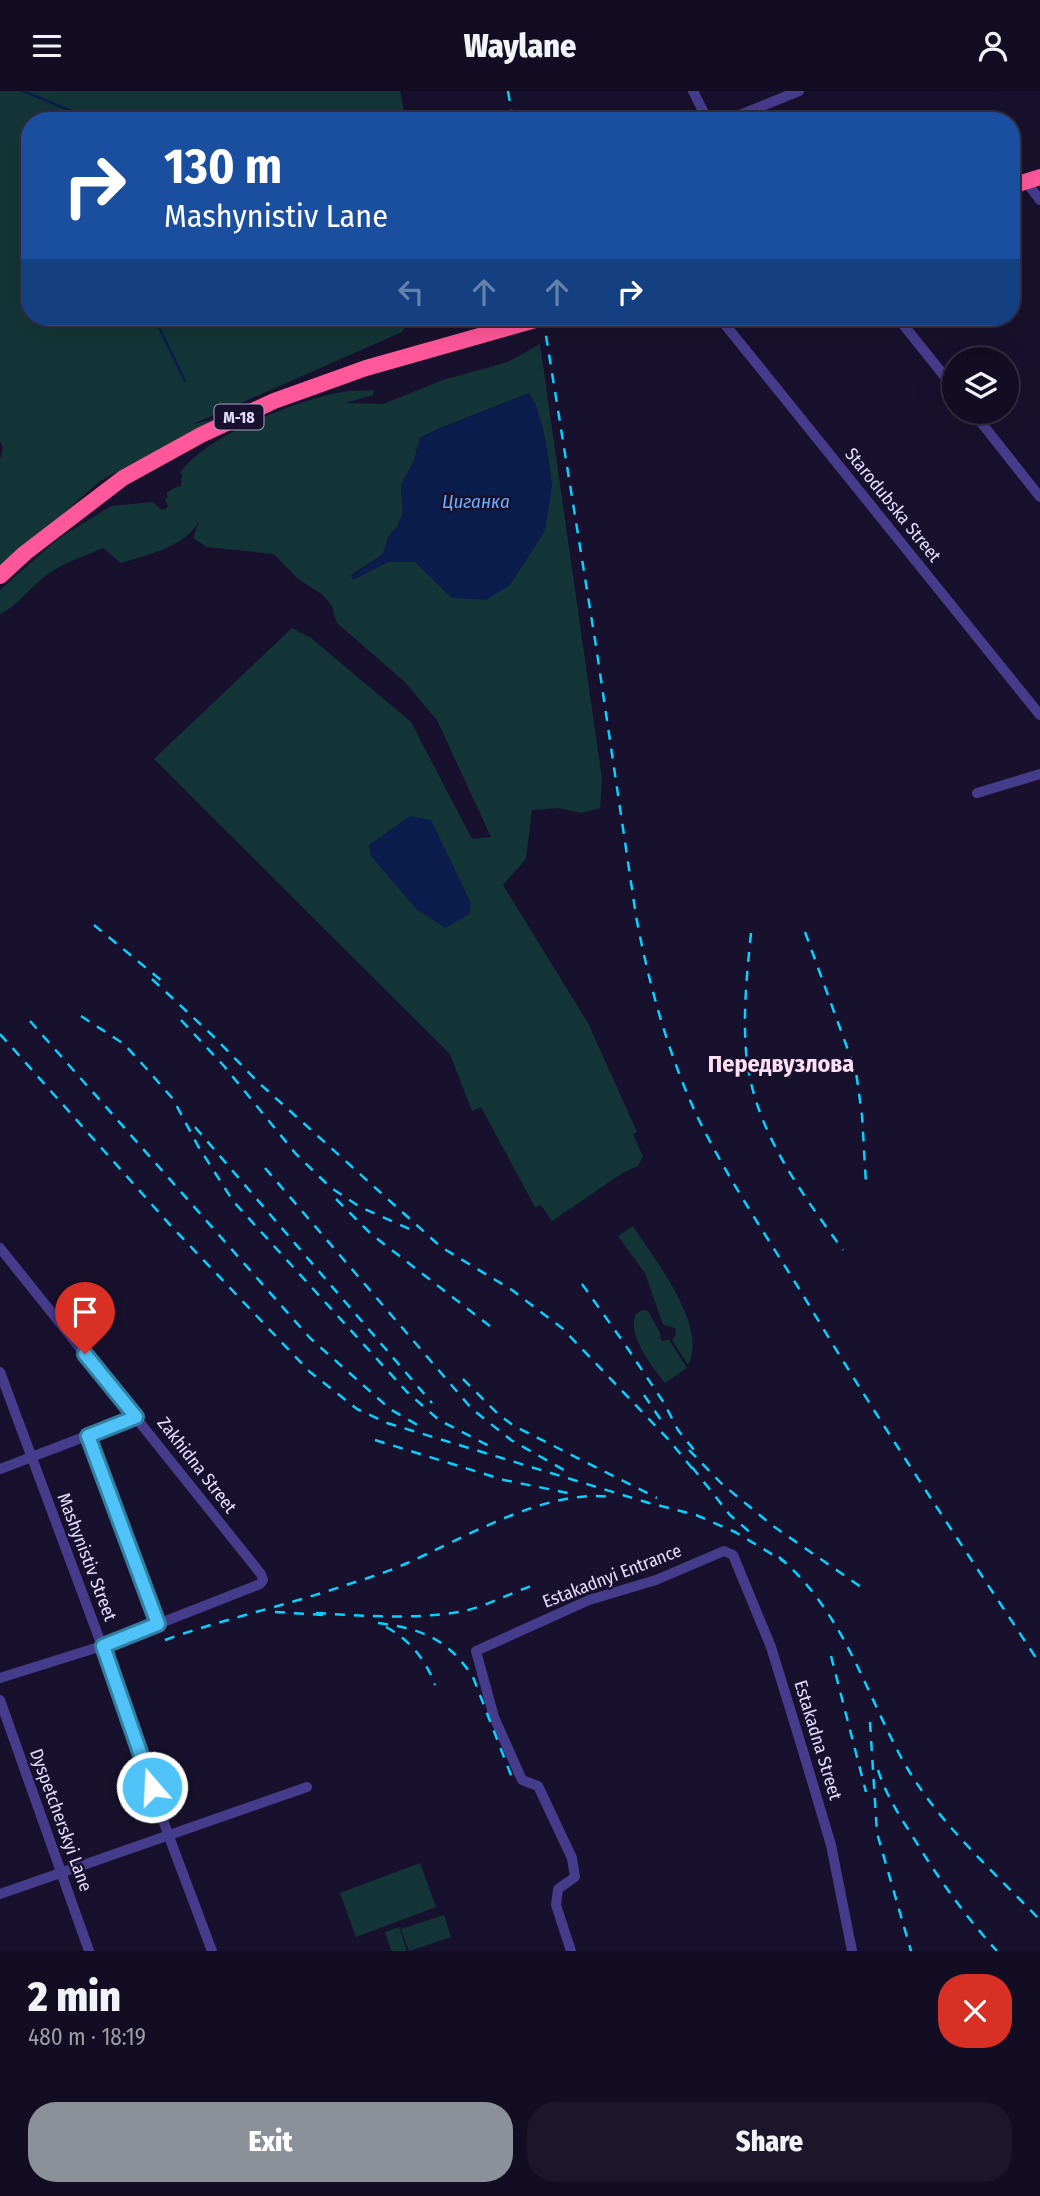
<!DOCTYPE html>
<meta charset="utf-8">
<style>
:root{--surface:#120d22;--page:#1b162a;--text:#f1f3f6;--muted:#9c9ca5;--line:#312d40;--accent:#8c9099}
body{margin:0;font-family:"Fira Sans Condensed",sans-serif;background:var(--page);color:var(--text);height:100vh;display:flex;flex-direction:column;font-size:26px;white-space:nowrap}
*{box-sizing:border-box;margin:0}
p{font-size:23px;color:var(--muted)}
.icon{flex:none;width:38px;height:38px;fill:none;stroke:currentColor;stroke-width:2;stroke-linecap:round;stroke-linejoin:round}
.map{position:relative;height:1860px;overflow:hidden}
.panel{display:flex;flex-direction:column;background:var(--surface);flex:1}
.panel>*{flex:none}
.hud{position:absolute;left:21px;top:21px;width:999px;height:214px;border-radius:28px;box-shadow:0 7px 28px #0002,0 0 0 2px var(--line);background:#1a4fa0;color:#fff;overflow:hidden}
.fabs{position:absolute;left:942px;top:256px;display:grid;gap:14px}
.fabs a{display:grid;place-items:center;width:77px;height:77px;border-radius:50%;background:var(--surface);box-shadow:0 7px 28px #0002,0 0 0 2px var(--line);font-size:35px}
.pin{position:absolute;display:grid;place-items:center;width:60px;height:60px;color:#fff;margin:-72px -30px;border-radius:50% 50% 50% 0;rotate:-45deg;box-shadow:0 0 7px #0007}
.pin .icon{rotate:45deg}
.me{position:absolute;width:77px;margin:-38px;rotate:341deg;stroke-linejoin:round;filter:drop-shadow(0 0 5px #0008)}
.turn{display:flex;align-items:center;gap:24px;height:147px;padding:0 28px;font-size:32px}
.turn .icon{width:91px;height:91px;stroke-width:2.5}
.turn b{display:block;font-size:49px;line-height:60px}
.lanes{display:flex;align-items:center;height:66px;padding:0 28px;background:#0003;justify-content:center;gap:35px;direction:ltr}
.lanes .off{opacity:.35}
.round{display:grid;place-items:center;flex:none;width:74px;height:74px;border-radius:28px;background:var(--page)}
.overview{display:flex;align-items:center;justify-content:space-between;height:119px;padding:0 28px}
h1{font-size:42px;font-weight:800;line-height:52px}
.action{display:flex;gap:14px;margin-top:auto;padding:14px 28px}
.action a{flex:1;height:80px;border-radius:28px;background:var(--accent);color:#fff;font-size:28px;font-weight:800;line-height:80px;text-align:center}
.action a+a{background:var(--page);color:var(--text)}
header{display:flex;justify-content:space-between;align-items:center;height:91px;padding:0 28px;background:var(--surface);font-size:32px;font-weight:800}
.map>svg:first-child{display:block}
</style>
<header><svg class="icon" aria-label="menu" viewBox="0 0 24 24"><path d="M4 6h16M4 12h16M4 18h16"/></svg>Waylane<svg class="icon" aria-label="person" viewBox="0 0 24 24"><circle cx="12" cy="8" r="4"/><path d="M4 21q1-7 8-7t8 7"/></svg></header>
<div class="map">
<svg width="1040" height="1860" viewBox="0 0 1040 1860">
<rect width="100%" height="100%" fill="#18112d"/>
<g fill="#143537" fill-rule="evenodd">
<polygon points="0,0 400,0 406,30 30,30 30,226 411,226 402,241 193,333 216,328 100,390 0,479 0,369 3,357 0,350"/>
<path d="M540 253 602 688 600 717 581 722 559 717 532 719 526 768 503 794 588 932 637 1041 633 1043 643 1066 638 1075 624 1081 552 1130 541 1114 535 1116 481 1016 472 1020 450 963 154 668 292 537 311 547 411 631 472 748 491 746 437 629 405 591 337 532 332 515 323 504 297 487 274 463 207 456 193 447 199 431C182 457 149 463 121 472L103 457C82 466 56 474 38 491 26 502 16 515 0 523V499L58 448 111 415 153 411 162 419 168 416 165 408 168 406 166 402 178 395 181 396 182 382H180C203 346 300 308 342 301 352 299 363 300 374 299L373 304 345 312 383 313 443 289 508 271ZM529 302C545 331 548 364 552 396L452 507 416 471H388L353 488 351 484 383 463 388 446 397 436 403 422 401 394 414 370 420 347 438 338Z"/>
<path d="M633 1135C653 1167 709 1235 688 1274L672 1249 676 1244 675 1237 664 1234 662 1231 645 1182 618 1145Z"/>
<path d="M643 1219 648 1220 660 1242 661 1250 669 1249 687 1277 665 1292C653 1277 626 1243 636 1223Z"/>
<polygon points="420,1772 436,1816 356,1846 340,1802"/>
<polygon points="444,1824 451,1846 409,1860 401,1838"/>
<polygon points="399,1836 407,1860 391,1860 385,1841"/>
</g>
<g fill="#0a1d4c">
<polygon points="529,302 537,316 546,353 552,396 545,440 510,494 486,509 452,507 415,471 388,471 353,489 351,485 383,463 388,446 397,436 403,422 401,394 414,370 420,347 438,338"/>
<polygon points="410,725 431,729 471,812 469,823 446,837 417,819 371,765 369,754"/>
</g>
<g fill="none" stroke-linecap="round" stroke-linejoin="round">
<g stroke="#0a1d4c" stroke-width="2.5">
<polyline points="23,0 96,30"/>
<polyline points="154,226 185,290"/>
</g>
<g stroke="#463c8c" stroke-width="10">
<polyline points="693,0 708,30"/>
<polyline points="725,30 799,0"/>
<polyline points="1026,91 1040,109"/>
<polyline points="719,226 1040,624"/>
<polyline points="897,226 954,297"/>
<polyline points="972,320 1040,406"/>
<polyline points="977,702 1040,683"/>
<polyline points="0,1157 261,1483 263,1489 260,1493 102,1555 0,1587"/>
<polyline points="0,1281 102,1555 168,1743 212,1860"/>
<polyline points="87,1345 158,1533"/>
<polyline points="0,1378 136,1326"/>
<polyline points="0,1609 89,1860"/>
<polyline points="0,1803 307,1696"/>
<polyline points="571,1860 556,1814 558,1798 575,1786 572,1767 538,1695 522,1689 494,1626 476,1560 589,1509 656,1489 724,1460 733,1464 771,1556 803,1660 831,1754 852,1860"/>
</g>
<g stroke="#ff589a" stroke-width="16">
<polyline points="1012,95 1040,86"/>
<polyline points="0,485 25,462 123,387 201,344 274,310 366,277 546,226"/>
</g>
<g stroke="#09d1ff" stroke-width="2.5" stroke-dasharray="10 9" stroke-linecap="butt">
<polyline points="508,0 513,30"/>
<path d="M543 226 596 555 636 825C649 894 668 963 698 1027 728 1088 767 1146 803 1204 878 1330 960 1451 1040 1573"/>
<polyline points="94,834 162,890"/>
<polyline points="805,841 856,981 862,1024 866,1093"/>
<path d="M751 842C747 881 743 921 746 960 752 1036 800 1100 843 1159"/>
<polyline points="152,888 212,944 259,992 441,1156 512,1199 562,1237 669,1349 696,1382"/>
<polyline points="81,925 124,953 145,976 173,1008 198,1055 233,1110 407,1301 439,1329 491,1356"/>
<polyline points="181,929 224,975 296,1063 330,1096 360,1116 414,1140"/>
<polyline points="30,930 310,1247 390,1318 421,1336"/>
<polyline points="0,943 171,1135 310,1281 357,1318 387,1332 649,1412 696,1424 735,1441 785,1471"/>
<polyline points="195,1036 432,1312"/>
<polyline points="265,1077 472,1318 511,1349 564,1379"/>
<polyline points="336,1108 371,1143 495,1239"/>
<polyline points="582,1193 624,1252 664,1312 678,1339 698,1364"/>
<polyline points="463,1288 499,1324 514,1335 657,1407"/>
<polyline points="644,1304 661,1329"/>
<polyline points="375,1349 504,1389 573,1403"/>
<polyline points="689,1359 722,1393 773,1435 861,1496"/>
<polyline points="692,1376 730,1424 752,1443"/>
<path d="M779 1466C844 1522 863 1596 902 1668 936 1730 992 1779 1040 1829"/>
<polyline points="275,1521 324,1524"/>
<path d="M316 1522C365 1525 415 1529 464 1520 486 1515 509 1503 531 1495"/>
<path d="M378 1532C422 1538 447 1547 473 1586L514 1692"/>
<path d="M386 1536C410 1549 426 1569 435 1594"/>
<path d="M165 1549C226 1527 289 1514 349 1493 368 1487 387 1481 405 1473 463 1448 546 1397 611 1406"/>
<polyline points="831,1565 866,1701"/>
<polyline points="870,1631 877,1742 911,1860"/>
<path d="M878 1679C886 1704 899 1724 913 1746 938 1787 965 1825 997 1860"/>
</g>
</g>
<g fill="none" stroke-linecap="round" stroke-linejoin="round">
<defs>
<polyline id="route" points="85,1263 136,1326 88,1345 158,1533 103,1555 152,1696"/>
</defs>
<use href="#route" stroke="#337fa1" stroke-width="18"/>
<use href="#route" stroke="#4fc3f7" stroke-width="12"/>
</g>
<g text-anchor="middle" dominant-baseline="central" stroke-width="5" stroke-linejoin="round" paint-order="stroke">
<rect fill="#18112d" stroke="#a7a0c0" stroke-width="2" x="214.5" y="313.5" width="49" height="25" rx="5"/>
<g font-size="16" font-weight="bold" fill="#e4ddff">
<text x="239" y="326">М-18</text>
</g>
<g font-size="18" fill="#e4ddff" stroke="#18112d">
<text transform="translate(893 414) rotate(51)">Starodubska Street</text>
<text transform="translate(197 1374) rotate(52)">Zakhidna Street</text>
<text transform="translate(87 1466) rotate(69)">Mashynistiv Street</text>
<text transform="translate(612 1485) rotate(-21)">Estakadnyi Entrance</text>
<text transform="translate(818 1649) rotate(73)">Estakadna Street</text>
<text transform="translate(61 1729) rotate(70)">Dyspetcherskyi Lane</text>
</g>
<g font-size="19" font-style="italic" fill="#6baeff" stroke="#18112d">
<text x="476" y="410">Циганка</text>
</g>
<g font-size="24" font-weight="bold" fill="#ffdff1" stroke="#18112d">
<text x="781" y="973">Передвузлова</text>
</g>
</g>
</svg>
<div class="fabs">
<a><svg class="icon" aria-label="layers" viewBox="0 0 24 24"><path d="M12 4l9 5-9 5-9-5zM3 14l9 5 9-5"/></svg></a>
</div>
<div class="pin" style="left:85px;top:1263px;background:#d93025"><svg class="icon" aria-label="arrive" viewBox="0 0 24 24"><path d="M6 21V4h12l-3 4 3 4H6"/></svg></div>
<svg class="me" style="left:152px;top:1696px" viewBox="-20 -20 40 40"><circle r="17" fill="#4fc3f7" stroke="#fff" stroke-width="3"/><path d="M0-11L8 9 0 5-8 9z" fill="#fff"/></svg>
<div class="hud">
<div class="turn"><svg class="icon" aria-label="right" viewBox="0 0 24 24"><path d="M7 20v-9h11M14 6l5 5-5 5"/></svg><div><b>130 m</b>Mashynistiv Lane</div></div>
<div class="lanes"><svg class="icon off" aria-label="left" viewBox="0 0 24 24"><path d="M17 20v-9H6M10 6l-5 5 5 5"/></svg><svg class="icon off" aria-label="ahead" viewBox="0 0 24 24"><path d="M12 20V5M6 11l6-6 6 6"/></svg><svg class="icon off" aria-label="ahead" viewBox="0 0 24 24"><path d="M12 20V5M6 11l6-6 6 6"/></svg><svg class="icon" aria-label="right" viewBox="0 0 24 24"><path d="M7 20v-9h11M14 6l5 5-5 5"/></svg></div>
</div>
</div>
<section class="panel">
<div class="overview"><div><h1>2 min</h1><p>480 m · 18:19</p></div><a class="round" style="background:#d93025;color:#fff"><svg class="icon" aria-label="close" viewBox="0 0 24 24"><path d="M6 6l12 12M18 6L6 18"/></svg></a></div>
<div class="action"><a>Exit</a><a>Share</a></div>
</section>
